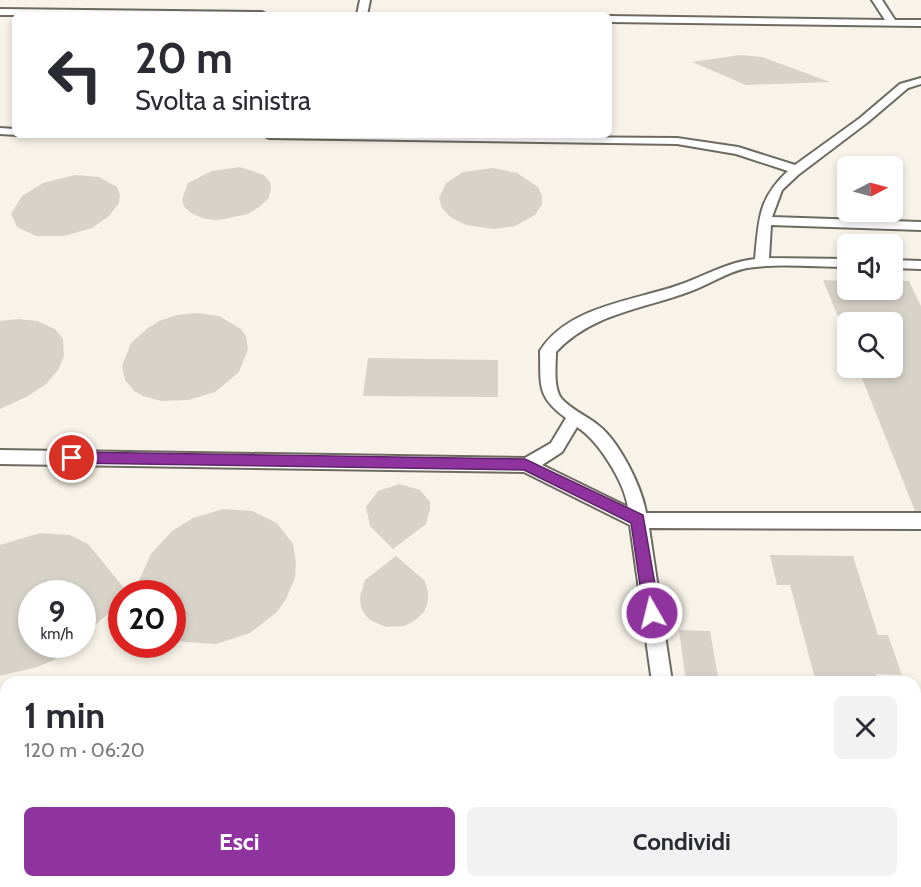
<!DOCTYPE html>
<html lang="it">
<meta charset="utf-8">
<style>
:root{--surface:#fff;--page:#f2f2f3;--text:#2b2b33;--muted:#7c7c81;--accent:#8f349e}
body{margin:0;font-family:Cabin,sans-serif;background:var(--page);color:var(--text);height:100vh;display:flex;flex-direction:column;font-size:22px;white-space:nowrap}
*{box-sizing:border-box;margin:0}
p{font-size:20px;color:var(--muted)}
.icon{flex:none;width:33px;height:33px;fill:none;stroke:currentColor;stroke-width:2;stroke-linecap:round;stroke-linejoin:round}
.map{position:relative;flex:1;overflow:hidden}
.side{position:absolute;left:0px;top:676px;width:921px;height:212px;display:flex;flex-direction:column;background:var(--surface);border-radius:18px 18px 0 0;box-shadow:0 3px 9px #0003}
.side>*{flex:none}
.banner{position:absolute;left:12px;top:12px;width:600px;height:126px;border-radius:9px;box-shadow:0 3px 9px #0003;background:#fff;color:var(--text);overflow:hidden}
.needle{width:39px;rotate:84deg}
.fabs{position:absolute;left:837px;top:156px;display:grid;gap:12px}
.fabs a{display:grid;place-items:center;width:66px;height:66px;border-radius:9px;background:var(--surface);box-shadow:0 3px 9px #0003;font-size:30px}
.speed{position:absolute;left:18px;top:580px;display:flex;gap:12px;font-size:30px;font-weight:700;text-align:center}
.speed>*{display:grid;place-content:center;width:78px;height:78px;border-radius:50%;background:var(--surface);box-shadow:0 3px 9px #0003;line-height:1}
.speed small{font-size:15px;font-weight:400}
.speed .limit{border:9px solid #d22;background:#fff;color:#111}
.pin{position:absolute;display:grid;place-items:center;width:51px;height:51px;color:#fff;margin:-26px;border:3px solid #fff;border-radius:50%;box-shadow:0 2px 6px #0007}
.me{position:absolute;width:66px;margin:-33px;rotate:352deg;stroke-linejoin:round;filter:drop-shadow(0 0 4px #0008)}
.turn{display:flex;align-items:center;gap:21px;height:126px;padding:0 24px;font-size:27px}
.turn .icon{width:78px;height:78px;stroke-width:2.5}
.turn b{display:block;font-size:42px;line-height:51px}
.round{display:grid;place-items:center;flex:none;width:63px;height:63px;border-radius:9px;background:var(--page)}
.summary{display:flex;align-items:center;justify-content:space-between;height:102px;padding:0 24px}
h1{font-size:36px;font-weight:700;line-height:45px}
.cta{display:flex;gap:12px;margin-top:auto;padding:12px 24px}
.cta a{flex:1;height:69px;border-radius:9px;background:var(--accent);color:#fff;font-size:24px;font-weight:700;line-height:69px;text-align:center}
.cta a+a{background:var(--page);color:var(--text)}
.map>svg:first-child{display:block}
</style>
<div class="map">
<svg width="921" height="887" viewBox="0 0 921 887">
<rect width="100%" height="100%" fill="#f8f3e8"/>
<g fill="#d8d3c9">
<polygon points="740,55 762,57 830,82 746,85 692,62"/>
<polygon points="240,167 264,175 270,182 271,190 268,199 259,207 248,214 219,220 205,219 193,214 185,208 182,200 188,183 212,171"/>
<polygon points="493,168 517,173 538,187 542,196 542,204 535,215 515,226 494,229 466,225 450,217 442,208 439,198 446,183 463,172"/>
<polygon points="75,175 99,177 117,187 120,195 119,203 109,216 92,228 64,236 36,236 17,227 11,214 22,196 43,183"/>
<polygon points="823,280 848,281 848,290 892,290 892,281 909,281 921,306 921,511 915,511 858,368 892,368 892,322 848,322 848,341"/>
<polygon points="196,313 219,316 241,329 246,336 248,349 239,372 215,392 188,400 161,401 143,396 134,391 125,380 122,366 131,343 148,328 159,321 177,315"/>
<polygon points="19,319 37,321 55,329 63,339 64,356 58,370 46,384 28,396 0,409 0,321"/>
<polygon points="368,358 498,360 498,397 363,396"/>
<polygon points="399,484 420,490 430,502 430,509 426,524 393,549 370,526 366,507 378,491"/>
<polygon points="223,509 252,511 277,523 293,544 296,563 295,578 286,599 277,612 250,633 216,644 183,642 172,637 172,594 133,594 151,554 172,531 193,518"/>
<polygon points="40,533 70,535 88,544 129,594 122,594 122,602 82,636 82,594 32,594 32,645 73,645 63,656 37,667 0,676 0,545"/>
<polygon points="770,555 853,556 878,635 888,635 902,675 876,674 879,682 816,682 790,585 777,585"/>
<polygon points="396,556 425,581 428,592 428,601 424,612 414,621 404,626 386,627 370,620 365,615 361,607 360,597 365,580"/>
<polygon points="679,630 710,631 719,682 686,682"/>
</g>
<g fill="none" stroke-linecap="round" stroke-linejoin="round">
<defs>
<g id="service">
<polygon points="360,0 370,0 367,15 357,15"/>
<polygon points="872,0 882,0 895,20 921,20 921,26 609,22 609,16 885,20"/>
<polygon points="0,9 262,12 267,15 0,15"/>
<path d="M921 78V84L908 88 868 122 798 175 782 190 772 217 921 222V230L771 225 769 258 848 259V267C814 267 780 263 747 268 727 272 710 284 691 291 644 309 592 313 556 352 556 365 553 387 561 398 570 409 587 416 598 425 619 441 642 487 646 513H921V529L649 528 672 682H652L630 525 524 472 0 464V450L525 458 551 443 566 418C536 396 541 385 540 351 567 307 632 301 676 286 703 277 727 262 755 259 759 219 758 199 788 171L736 154 677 144 269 138 263 135 677 138 738 147 795 165 860 118 900 84ZM577 427C598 440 624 481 628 507L542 465 562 452Z"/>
<polygon points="0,128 15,129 17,135 0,134"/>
<polygon points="892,260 921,261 921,269 892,268"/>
<rect x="0" y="743" width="6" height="22"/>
<rect x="915" y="763" width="6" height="22"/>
<polygon points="665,882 689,882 688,887 664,887"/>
</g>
</defs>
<use href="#service" stroke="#6e6a61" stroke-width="4"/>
<use href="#service" fill="#fff" fill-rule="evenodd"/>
</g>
<polygon fill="#8f349e" stroke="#5d2267" stroke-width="1.5" points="72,452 525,459 643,515 660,613 657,618 652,620 646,618 644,613 631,523 524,470 72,463 65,458"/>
</svg>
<div class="fabs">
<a><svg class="needle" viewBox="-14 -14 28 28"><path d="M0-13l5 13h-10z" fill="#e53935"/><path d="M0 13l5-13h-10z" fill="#7c7c81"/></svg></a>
<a><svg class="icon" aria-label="sound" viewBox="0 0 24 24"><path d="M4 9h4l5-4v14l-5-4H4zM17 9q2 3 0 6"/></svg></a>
<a><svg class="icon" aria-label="search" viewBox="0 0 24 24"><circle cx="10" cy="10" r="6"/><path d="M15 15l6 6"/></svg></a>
</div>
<div class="speed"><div>9<small>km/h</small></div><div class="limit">20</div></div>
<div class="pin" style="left:72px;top:458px;background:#d93025"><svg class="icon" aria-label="arrive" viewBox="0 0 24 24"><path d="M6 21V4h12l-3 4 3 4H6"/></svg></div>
<svg class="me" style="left:652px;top:613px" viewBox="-20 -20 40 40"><circle r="17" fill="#8f349e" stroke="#fff" stroke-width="3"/><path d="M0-11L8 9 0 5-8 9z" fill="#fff"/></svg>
<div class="banner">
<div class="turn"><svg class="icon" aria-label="left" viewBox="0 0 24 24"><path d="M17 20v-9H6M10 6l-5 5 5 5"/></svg><div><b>20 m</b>Svolta a sinistra</div></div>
</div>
<section class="side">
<div class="summary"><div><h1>1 min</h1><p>120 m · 06:20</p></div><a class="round"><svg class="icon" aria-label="close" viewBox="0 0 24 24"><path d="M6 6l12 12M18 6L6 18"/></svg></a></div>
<div class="cta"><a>Esci</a><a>Condividi</a></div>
</section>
</div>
